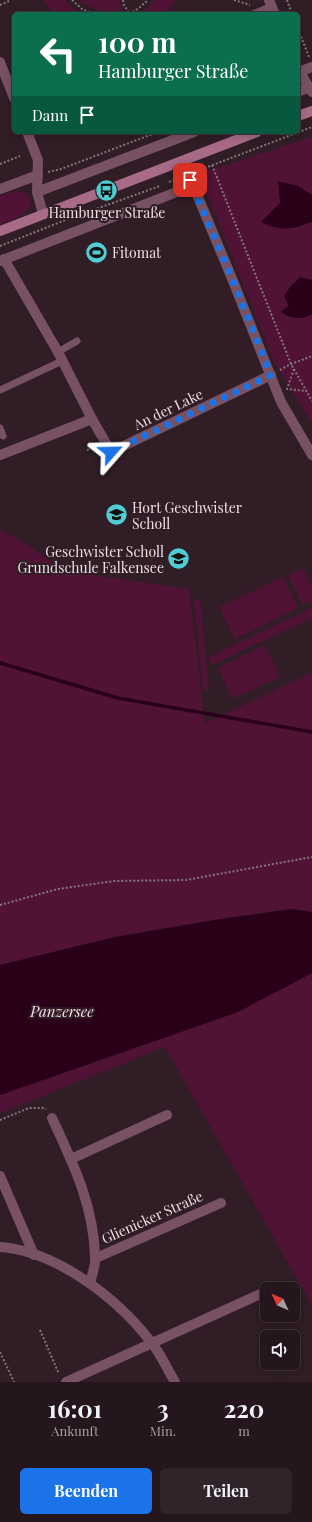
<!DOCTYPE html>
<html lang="de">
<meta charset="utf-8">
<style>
:root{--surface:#24161c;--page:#302329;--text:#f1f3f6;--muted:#a39fa3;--line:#41353b;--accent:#1a73e8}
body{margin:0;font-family:"Playfair Display",serif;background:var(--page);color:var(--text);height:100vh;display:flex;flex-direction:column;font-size:15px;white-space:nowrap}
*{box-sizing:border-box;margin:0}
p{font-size:13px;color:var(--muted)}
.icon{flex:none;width:22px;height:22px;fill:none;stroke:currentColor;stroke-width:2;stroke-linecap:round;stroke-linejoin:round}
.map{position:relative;height:1382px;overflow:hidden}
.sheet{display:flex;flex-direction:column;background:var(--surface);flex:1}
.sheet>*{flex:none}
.banner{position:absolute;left:12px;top:12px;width:288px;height:122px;border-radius:6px;box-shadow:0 2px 10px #0003,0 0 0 1px var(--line);background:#0b6e4f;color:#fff;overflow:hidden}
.needle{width:26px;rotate:314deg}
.controls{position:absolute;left:260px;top:1282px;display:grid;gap:8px}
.controls a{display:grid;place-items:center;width:40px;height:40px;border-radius:6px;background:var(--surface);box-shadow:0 2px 10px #0003,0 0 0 1px var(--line);font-size:20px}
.pin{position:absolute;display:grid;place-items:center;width:34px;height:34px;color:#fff;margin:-17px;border-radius:8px;box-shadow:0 2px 6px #0006}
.me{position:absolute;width:44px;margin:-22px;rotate:65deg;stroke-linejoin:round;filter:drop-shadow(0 0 3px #0008)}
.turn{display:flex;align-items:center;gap:14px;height:84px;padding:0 20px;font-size:18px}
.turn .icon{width:52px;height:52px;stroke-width:2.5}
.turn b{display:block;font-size:28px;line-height:34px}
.then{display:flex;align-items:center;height:38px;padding:0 20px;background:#0003;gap:8px;font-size:15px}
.eta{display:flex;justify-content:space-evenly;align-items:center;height:68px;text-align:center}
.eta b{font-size:24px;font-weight:700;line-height:28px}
.button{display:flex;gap:8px;margin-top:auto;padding:8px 20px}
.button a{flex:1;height:46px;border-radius:6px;background:var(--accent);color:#fff;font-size:16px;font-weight:700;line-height:46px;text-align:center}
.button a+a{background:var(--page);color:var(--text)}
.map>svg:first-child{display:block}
</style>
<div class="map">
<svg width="312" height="1382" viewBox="0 0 312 1382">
<rect width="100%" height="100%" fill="#301d26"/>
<g fill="#511335">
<polygon points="43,0 65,0 68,4 81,14 54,14"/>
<path d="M78 0H119L123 10C107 14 91 10 78 0Z"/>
<polygon points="154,0 176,0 165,14 139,14 149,7"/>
<path d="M312 137V195L298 186 295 228 312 222V280L300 277 290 306 281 312C291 319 301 320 312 314V423L274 362 199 174Z"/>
<path d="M16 191C32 192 36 203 24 213 17 219 8 221 0 224V196Z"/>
<polygon points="0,530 30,546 63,571 189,589 205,723 312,673 312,912 292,909 221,919 114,937 0,965"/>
<polygon points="303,568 312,587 312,601 302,605 288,575"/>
<polygon points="283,577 298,608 235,639 219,607"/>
<polygon points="200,599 209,690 203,690 194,600"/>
<polygon points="312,608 312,618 212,665 208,657"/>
<polygon points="265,645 280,677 232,699 218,668"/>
<polygon points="312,973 312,1305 165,1047 0,1113 0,1095 238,1012"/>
</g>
<g fill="#290017">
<path d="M278 181 298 186 312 195V222C291 229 282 232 261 222L280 203Z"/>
<path d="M300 277 312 280V314C301 320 291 319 281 312L285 308 289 306 284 296 290 287Z"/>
<polygon points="292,909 312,912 312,973 238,1012 0,1095 0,965 115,937 221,919"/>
</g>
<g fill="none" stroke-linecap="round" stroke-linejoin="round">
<polyline stroke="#290017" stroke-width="3.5" points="0,663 118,698 312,732"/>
<g stroke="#84747b" stroke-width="2" stroke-dasharray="2 2" stroke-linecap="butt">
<polyline points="72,0 82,9 94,14"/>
<polyline points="123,0 124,5 130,14"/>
<polyline points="234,0 250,5"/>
<polyline points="287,0 292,14"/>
<polyline points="0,5 9,1"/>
<polyline points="129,14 139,8 148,0"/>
<polyline points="298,29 309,57"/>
<polyline points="0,164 20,156"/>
<polyline points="212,165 291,364 312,401"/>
<polyline points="197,171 312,127"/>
<polyline points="48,172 61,169 158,132"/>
<polyline points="169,182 178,178"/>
<polyline points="0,246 68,219 160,186"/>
<polyline points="294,369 287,389 306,391"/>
<polyline points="280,370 291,364 312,356"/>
<polyline points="87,450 95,447"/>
<polyline points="0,905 58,889 114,881 186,880 312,857"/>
<polyline points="0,1120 29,1108 44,1108 46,1109"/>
<polyline points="40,1330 59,1374"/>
<polyline points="0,1352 14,1382"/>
</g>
<g stroke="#785263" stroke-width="7">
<polyline points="253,14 272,6"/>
<polyline points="58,352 77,341"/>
<polyline points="0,390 62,361"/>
<polyline points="0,428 3,436"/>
</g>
<g stroke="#785263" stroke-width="10">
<polyline points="269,0 275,14"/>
<polyline points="0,62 14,98"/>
<polyline points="298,69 312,92"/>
<polyline points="299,72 312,67"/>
<polyline points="298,92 310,87"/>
<polyline points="27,132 38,160 37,192 43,214"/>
<polyline points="183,161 233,281 281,402 312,455"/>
<polyline points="0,189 38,175"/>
<polyline points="37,192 194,132"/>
<polyline points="4,259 58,352 92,419 111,452 271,375"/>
<polyline points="0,261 192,186"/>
<polyline points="0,455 92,419"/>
<path d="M52 1118C73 1163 94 1206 95 1257 96 1265 92 1275 90 1283"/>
<polyline points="71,1159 167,1115"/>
<polyline points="0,1176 34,1255"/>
<path d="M0 1247C57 1251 118 1299 151 1342 161 1354 167 1369 175 1382"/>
<polyline points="96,1258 221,1203"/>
<polyline points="66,1382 267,1291"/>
</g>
<g stroke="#a76a87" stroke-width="10">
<polyline points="298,116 312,111"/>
<polyline points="0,231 257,132"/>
</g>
</g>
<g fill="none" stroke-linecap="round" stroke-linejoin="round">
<polyline stroke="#1a73e8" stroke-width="7" stroke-dasharray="0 12.6" points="111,452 271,375 233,281 190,180"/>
</g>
<defs>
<symbol id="bus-disc" viewBox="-11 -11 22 22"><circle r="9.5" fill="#51ccd3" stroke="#301d26"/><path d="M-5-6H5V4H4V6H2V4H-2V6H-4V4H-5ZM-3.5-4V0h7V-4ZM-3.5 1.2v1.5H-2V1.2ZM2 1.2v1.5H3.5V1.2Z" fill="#111"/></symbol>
<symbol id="stadium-disc" viewBox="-11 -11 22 22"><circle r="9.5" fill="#51ccd3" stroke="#301d26"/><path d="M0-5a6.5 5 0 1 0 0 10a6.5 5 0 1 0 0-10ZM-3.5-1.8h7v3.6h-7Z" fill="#111"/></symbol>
<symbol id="school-disc" viewBox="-11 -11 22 22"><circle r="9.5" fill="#51ccd3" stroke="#301d26"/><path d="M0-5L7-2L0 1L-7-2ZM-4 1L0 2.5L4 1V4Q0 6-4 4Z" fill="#111"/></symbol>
</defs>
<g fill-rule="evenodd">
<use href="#bus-disc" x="94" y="178" width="25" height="25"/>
<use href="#stadium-disc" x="84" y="240" width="25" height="25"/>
<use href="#school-disc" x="104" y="502" width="25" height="25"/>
<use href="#school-disc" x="166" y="546" width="25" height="25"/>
</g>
<g text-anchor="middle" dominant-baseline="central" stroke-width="4" stroke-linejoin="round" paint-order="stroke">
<g font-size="14" fill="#ebdee3" stroke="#301d26" text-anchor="start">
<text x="107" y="212" text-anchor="middle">Hamburger Straße</text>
<text x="112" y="252">Fitomat</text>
<text x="132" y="507">Hort Geschwister<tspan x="132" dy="16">Scholl</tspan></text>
<text x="164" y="551" text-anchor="end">Geschwister Scholl<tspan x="164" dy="16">Grundschule Falkensee</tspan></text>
</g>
<g font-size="14" fill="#ebdee3" stroke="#301d26">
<text transform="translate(168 409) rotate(-26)">An der Lake</text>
<text transform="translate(152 1217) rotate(-24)">Glienicker Straße</text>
</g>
<g font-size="15" font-style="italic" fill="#f3dae4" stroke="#301d26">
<text x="62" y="1011">Panzersee</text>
</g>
</g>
</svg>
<div class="controls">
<a><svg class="needle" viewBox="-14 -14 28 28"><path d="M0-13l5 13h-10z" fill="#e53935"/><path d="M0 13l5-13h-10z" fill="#a39fa3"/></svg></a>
<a><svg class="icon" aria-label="sound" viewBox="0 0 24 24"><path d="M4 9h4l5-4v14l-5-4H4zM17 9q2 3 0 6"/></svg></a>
</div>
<div class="pin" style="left:190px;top:180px;background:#d93025"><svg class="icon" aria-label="arrive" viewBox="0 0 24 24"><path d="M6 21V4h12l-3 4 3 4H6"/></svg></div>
<svg class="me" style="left:111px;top:452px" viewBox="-20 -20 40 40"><path d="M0-17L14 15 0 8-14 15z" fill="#1a73e8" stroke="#fff" stroke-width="4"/></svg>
<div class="banner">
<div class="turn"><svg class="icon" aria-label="left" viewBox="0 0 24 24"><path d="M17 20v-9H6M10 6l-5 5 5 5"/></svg><div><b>100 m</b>Hamburger Straße</div></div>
<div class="then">Dann<svg class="icon" aria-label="arrive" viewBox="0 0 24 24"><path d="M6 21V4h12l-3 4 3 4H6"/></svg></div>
</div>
</div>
<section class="sheet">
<div class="eta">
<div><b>16:01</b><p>Ankunft</p></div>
<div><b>3</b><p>Min.</p></div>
<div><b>220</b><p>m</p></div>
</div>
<div class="button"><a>Beenden</a><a>Teilen</a></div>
</section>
